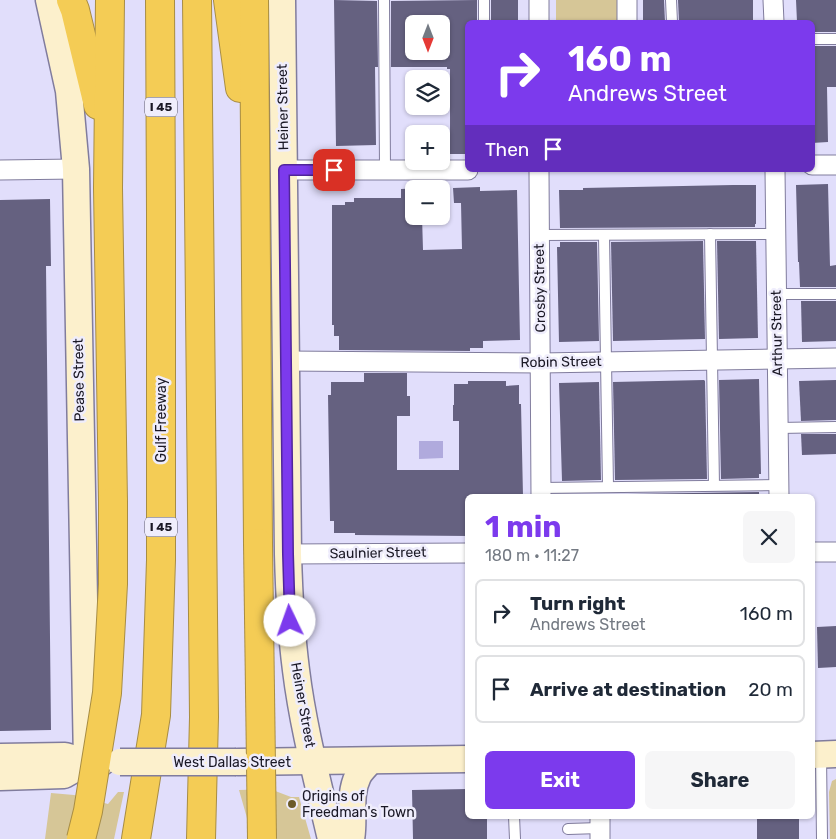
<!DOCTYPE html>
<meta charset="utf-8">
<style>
:root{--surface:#fff;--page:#f6f6f7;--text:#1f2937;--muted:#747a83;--line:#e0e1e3;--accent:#7c3aed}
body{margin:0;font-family:Rubik,sans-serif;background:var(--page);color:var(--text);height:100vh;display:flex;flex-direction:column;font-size:19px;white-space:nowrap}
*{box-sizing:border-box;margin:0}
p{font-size:16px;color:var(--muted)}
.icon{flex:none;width:28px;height:28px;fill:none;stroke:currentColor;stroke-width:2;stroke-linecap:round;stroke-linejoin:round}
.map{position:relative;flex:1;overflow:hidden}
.details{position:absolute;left:465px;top:494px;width:350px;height:325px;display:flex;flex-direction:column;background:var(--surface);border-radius:8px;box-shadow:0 1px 4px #0004}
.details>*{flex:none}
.top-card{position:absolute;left:465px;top:20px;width:350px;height:152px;border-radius:8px;box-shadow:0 1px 4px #0004;background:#7c3aed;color:#fff;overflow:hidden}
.needle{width:32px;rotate:180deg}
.tools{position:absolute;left:405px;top:15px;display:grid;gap:10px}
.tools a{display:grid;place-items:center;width:45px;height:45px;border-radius:8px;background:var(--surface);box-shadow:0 1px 4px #0004;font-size:25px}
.pin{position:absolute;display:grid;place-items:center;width:42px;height:42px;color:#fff;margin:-21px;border-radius:10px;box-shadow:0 2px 8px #0006}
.me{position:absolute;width:55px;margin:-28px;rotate:357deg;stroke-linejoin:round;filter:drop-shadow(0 0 4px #0008)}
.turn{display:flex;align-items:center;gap:18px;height:105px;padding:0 20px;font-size:22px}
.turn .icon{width:65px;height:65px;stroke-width:2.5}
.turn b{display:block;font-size:35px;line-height:42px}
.then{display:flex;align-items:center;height:48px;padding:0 20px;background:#0003;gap:10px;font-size:19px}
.round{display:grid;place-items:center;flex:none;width:52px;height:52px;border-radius:8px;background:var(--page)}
.overview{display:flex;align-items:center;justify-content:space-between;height:85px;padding:0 20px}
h1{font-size:30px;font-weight:700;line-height:38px;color:var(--accent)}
.primary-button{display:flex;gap:10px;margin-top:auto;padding:10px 20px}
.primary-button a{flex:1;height:58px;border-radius:8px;background:var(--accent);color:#fff;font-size:20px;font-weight:700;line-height:58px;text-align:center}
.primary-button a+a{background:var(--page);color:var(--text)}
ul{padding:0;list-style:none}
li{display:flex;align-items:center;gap:15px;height:68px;margin:0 10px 8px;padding:0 10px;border:2px solid var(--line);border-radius:8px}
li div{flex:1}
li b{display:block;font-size:19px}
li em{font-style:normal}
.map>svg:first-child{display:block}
</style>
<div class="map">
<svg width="836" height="839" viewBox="0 0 836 839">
<rect width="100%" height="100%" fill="#e1defb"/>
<g fill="#d6c697">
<rect x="556" y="0" width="79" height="22"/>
<polygon points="836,779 836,839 830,839 829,792 832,781"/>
<polygon points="270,789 291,797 299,797 311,839 253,839 239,790"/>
<polygon points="118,792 124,792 114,839 45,839 51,793 74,795 108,804"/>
</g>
<polygon fill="#b0aadd" points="419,441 443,441 443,458 419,459"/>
<g fill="#656180" fill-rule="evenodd">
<polygon points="334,0 377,1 378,67 375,67 376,145 336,146"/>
<path d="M477 0V22H468V154H450V69H447V67H391V1ZM414 24H441V51H414Z"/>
<rect x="491" y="0" width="27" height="22"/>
<polygon points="643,0 664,0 665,22 643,22"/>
<polygon points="678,0 753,0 753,22 679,22"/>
<polygon points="796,0 836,0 836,32 812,32 812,22 797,22"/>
<polygon points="812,46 836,46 836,87 827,87 828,142 812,143"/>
<polygon points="828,184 830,266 836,265 836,287 800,287 799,262 798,262 796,185"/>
<polygon points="733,185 756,185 756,224 755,224 755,227 560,228 559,190 583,190 583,188"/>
<polygon points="480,187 480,191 517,190 520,340 483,341 483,348 470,348 470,351 339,350 339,336 334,336 334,325 332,325 332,205 345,205 345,202 354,202 354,198 401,198 401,189 422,188 414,189 414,216 422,216 423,250 462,249 461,203 454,203 453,188"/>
<polygon points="50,199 51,266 46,266 51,730 0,731 0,200"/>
<polygon points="703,241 705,339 613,341 611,242"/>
<polygon points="717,241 756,241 758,338 719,339"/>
<polygon points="560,242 597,242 599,341 559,342 557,247 560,247"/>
<polygon points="801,301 836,301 836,341 802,342"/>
<polygon points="364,373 407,373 407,396 410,396 410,416 397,416 397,470 459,470 459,421 453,421 453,405 454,405 454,384 468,384 468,381 506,381 506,386 519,385 519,404 521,404 523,496 468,496 468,536 355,535 355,533 334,533 334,521 330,521 328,395 331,395 331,382 364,382"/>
<polygon points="759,379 761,474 759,474 759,478 721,479 719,380"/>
<polygon points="704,380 705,381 707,479 615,480 613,382"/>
<polygon points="836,380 836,420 801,421 799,381"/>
<polygon points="599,382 601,480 562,481 559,383"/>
<polygon points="801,434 836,434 836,454 802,455"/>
<polygon points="759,492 759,496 562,496 562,495"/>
<polygon points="836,626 836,667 818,668 817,627"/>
<polygon points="468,789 468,816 487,816 487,839 413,839 412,790"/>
<rect x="757" y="816" width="42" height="23"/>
</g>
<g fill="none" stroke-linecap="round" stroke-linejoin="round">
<defs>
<g id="lane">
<polyline points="384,0 385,170"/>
<polyline points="484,0 484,22"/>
<polyline points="671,0 672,22"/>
<polyline points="812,39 836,39"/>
<polyline points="710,234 714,485"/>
<polyline points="539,235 776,234"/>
<polyline points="604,235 608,486"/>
<polyline points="777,294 836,294"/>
<polyline points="779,428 836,427"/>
<polyline points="541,488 779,485"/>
<polyline points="821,755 822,839"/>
<polyline points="514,816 515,839"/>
<polyline points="568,829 600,828"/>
</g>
<g id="street">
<polyline points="539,0 539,22"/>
<polyline points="627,0 627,22"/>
<polyline points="773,0 774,22"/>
<polyline points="812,165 836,165"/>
<polyline points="0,170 76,169"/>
<polyline points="284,170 468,170"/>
<polyline points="539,170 541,496"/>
<polyline points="775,170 779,496"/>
<polyline points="285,361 541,363 836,358"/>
<polyline points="812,552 836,552"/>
<polyline points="288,554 468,553"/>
<polyline points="600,816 600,839"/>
</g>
<g id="secondary">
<polyline points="49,0 69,91 76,169 87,762"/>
<path d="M282 0 288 554C289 593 291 631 296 670 303 727 318 783 331 839"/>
<polyline points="812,755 836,754"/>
<polyline points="0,757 65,756 87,762 102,762"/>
<polyline points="238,762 468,759"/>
<polyline points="0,777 64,775 87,762"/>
<path d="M351 839C355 819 348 796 358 776 361 770 366 766 370 761"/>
</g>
<g id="highway">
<polyline points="71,0 75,10 98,105"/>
<polyline points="110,0 108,188 113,502"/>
<polyline points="197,0 204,717 201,839"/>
<polyline points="228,0 240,88"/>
<polyline points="254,0 258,543"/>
<polyline points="136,839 156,715 161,560 161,214 160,0"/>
</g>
</defs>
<use href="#lane" stroke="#807c9d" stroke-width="12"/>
<use href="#street" stroke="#807c9d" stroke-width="21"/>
<use href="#secondary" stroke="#807c9d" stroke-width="29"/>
<use href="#highway" stroke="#a88d44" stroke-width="30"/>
<use href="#lane" stroke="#fff" stroke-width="10"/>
<use href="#street" stroke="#fff" stroke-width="19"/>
<use href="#secondary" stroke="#fcf0cc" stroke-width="26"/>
<use href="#highway" stroke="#f4cc55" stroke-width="28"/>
<defs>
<polyline id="secondary-bridge" points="120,762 236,762"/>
<g id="highway-bridge">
<polyline points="258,543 262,839"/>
<polyline points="81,839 88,811 107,693 113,584 113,502"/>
</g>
</defs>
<use href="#secondary-bridge" stroke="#807c9d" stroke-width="29" stroke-linecap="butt"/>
<use href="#highway-bridge" stroke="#a88d44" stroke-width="30" stroke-linecap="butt"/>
<use href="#secondary-bridge" stroke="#fcf0cc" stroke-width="26"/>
<use href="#highway-bridge" stroke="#f4cc55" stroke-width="28"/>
</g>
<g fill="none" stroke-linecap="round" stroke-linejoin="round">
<defs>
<polyline id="route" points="290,621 288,554 284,170 334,170"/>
</defs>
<use href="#route" stroke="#51269a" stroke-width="12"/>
<use href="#route" stroke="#7c3aed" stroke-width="9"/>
</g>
<circle fill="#6c5b29" stroke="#efedfc" stroke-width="2" cx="292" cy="804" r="5"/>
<g text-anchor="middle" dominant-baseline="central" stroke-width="5" stroke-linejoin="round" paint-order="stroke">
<g fill="#efedfc" stroke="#5a5866" stroke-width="1">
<rect x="145" y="97.5" width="32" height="19" rx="4"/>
<rect x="145" y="517.5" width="32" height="19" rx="4"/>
</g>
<g font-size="12" font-weight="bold" fill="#1a1825">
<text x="161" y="107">I 45</text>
<text x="161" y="527">I 45</text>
</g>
<g font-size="14" fill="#1a1825" stroke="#efedfc">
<text transform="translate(283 107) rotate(-91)">Heiner Street</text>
<text transform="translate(540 288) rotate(-91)">Crosby Street</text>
<text transform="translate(777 333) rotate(-91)">Arthur Street</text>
<text transform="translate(561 362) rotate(-1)">Robin Street</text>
<text transform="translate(79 380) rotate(-91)">Pease Street</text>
<text transform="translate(161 420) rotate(-90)">Gulf Freeway</text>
<text transform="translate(378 553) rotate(-1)">Saulnier Street</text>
<text transform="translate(303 705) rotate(80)">Heiner Street</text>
<text x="232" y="762">West Dallas Street</text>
</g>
<g font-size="14" fill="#1a1825" stroke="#efedfc" text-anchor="start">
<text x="302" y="796">Origins of<tspan x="302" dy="16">Freedman's Town</tspan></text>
</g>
</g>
</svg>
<div class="tools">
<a><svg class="needle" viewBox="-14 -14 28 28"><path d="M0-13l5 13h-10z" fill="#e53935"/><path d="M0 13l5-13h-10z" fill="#747a83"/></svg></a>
<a><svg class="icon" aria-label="layers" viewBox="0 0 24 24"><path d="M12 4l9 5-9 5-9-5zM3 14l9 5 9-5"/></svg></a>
<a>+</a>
<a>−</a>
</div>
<div class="pin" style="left:334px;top:170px;background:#d93025"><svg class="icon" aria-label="arrive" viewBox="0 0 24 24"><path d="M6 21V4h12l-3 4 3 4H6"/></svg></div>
<svg class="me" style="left:290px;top:621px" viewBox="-20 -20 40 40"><circle r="19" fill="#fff"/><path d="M0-13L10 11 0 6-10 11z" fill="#7c3aed"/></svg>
<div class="top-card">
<div class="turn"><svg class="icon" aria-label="right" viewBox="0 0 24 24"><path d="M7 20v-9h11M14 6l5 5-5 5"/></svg><div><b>160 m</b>Andrews Street</div></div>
<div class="then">Then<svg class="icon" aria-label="arrive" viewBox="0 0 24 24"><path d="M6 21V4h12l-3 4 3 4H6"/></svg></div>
</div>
<section class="details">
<div class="overview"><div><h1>1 min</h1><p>180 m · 11:27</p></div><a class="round"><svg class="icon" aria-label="close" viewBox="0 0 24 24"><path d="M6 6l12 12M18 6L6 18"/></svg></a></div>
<ul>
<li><svg class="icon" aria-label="right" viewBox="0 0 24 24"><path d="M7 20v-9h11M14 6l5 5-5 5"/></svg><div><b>Turn right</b><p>Andrews Street</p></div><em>160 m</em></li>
<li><svg class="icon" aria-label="arrive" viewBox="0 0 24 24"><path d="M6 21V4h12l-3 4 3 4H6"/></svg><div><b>Arrive at destination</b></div><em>20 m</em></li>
</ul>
<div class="primary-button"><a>Exit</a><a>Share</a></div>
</section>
</div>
